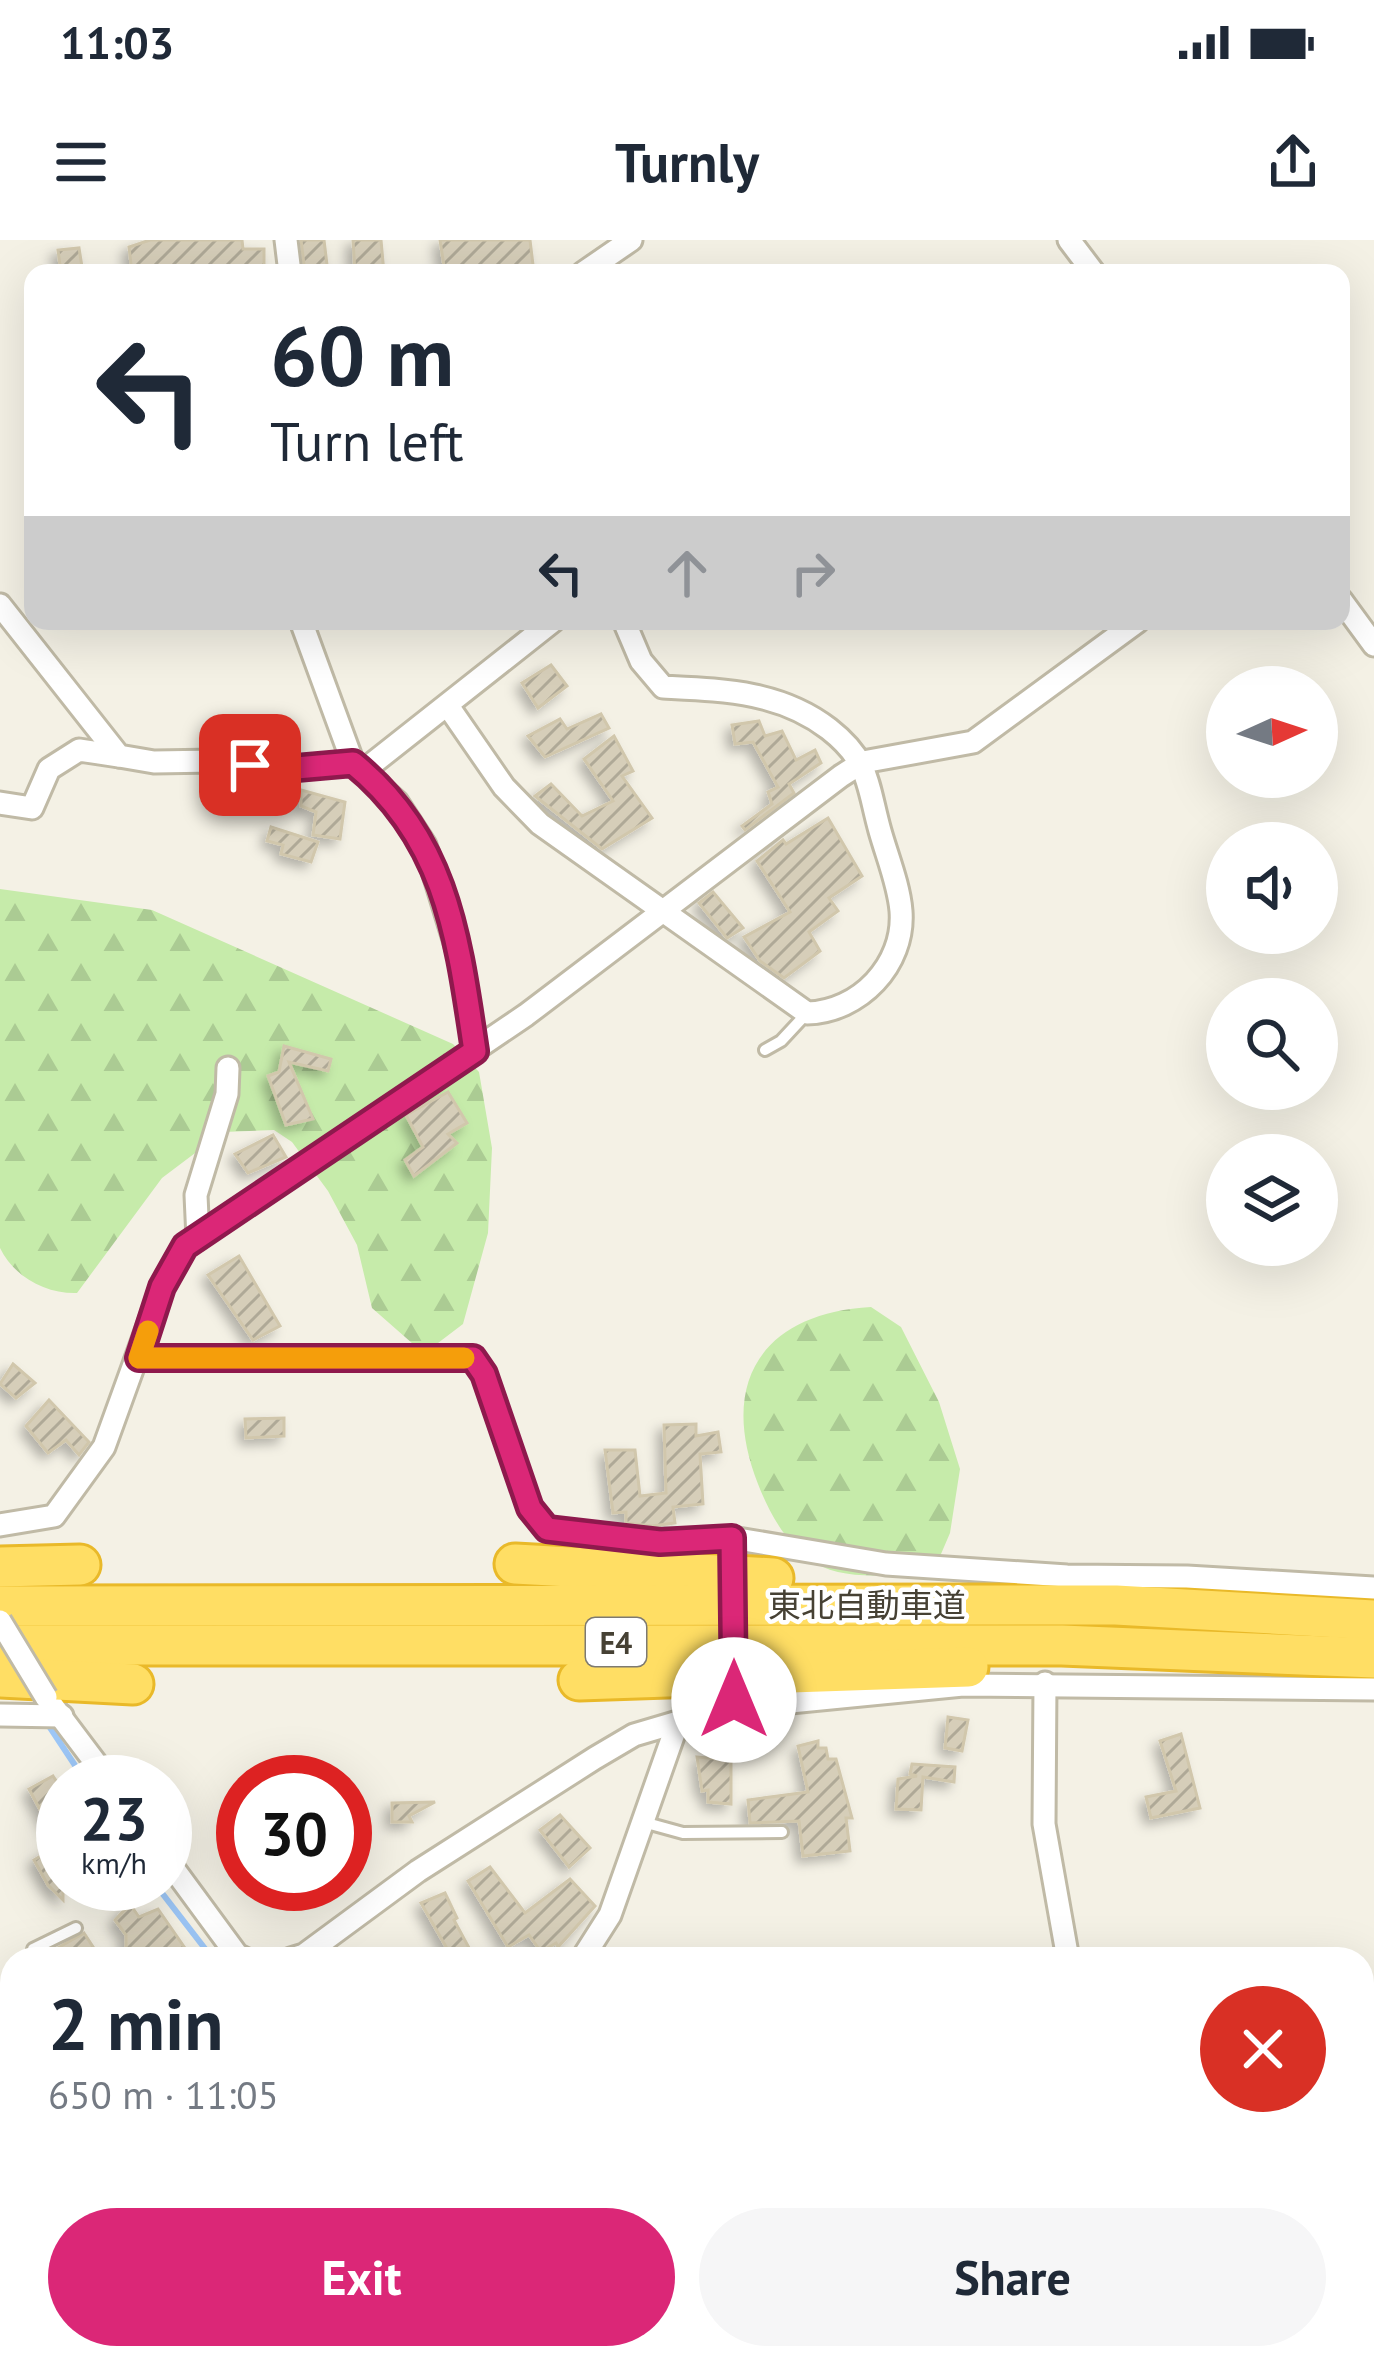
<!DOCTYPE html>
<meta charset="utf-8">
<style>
:root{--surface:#fff;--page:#f6f6f7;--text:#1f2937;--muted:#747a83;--accent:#db2777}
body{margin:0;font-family:"PT Sans","Noto Sans JP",sans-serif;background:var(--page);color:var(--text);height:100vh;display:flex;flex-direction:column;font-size:45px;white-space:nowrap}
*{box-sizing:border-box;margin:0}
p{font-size:39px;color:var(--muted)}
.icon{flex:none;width:66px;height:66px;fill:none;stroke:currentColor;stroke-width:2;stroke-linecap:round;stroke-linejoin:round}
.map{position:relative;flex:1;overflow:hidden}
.drawer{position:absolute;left:0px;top:1707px;width:1374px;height:423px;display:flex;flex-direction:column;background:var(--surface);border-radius:36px 36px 0 0;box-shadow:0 12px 48px #0002}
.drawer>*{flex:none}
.guide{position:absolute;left:24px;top:24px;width:1326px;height:366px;border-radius:24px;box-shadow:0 12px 48px #0002;background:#fff;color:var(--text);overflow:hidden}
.needle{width:78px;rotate:87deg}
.tools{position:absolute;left:1206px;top:426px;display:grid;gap:24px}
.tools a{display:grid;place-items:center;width:132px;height:132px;border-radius:50%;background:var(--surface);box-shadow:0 12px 48px #0002;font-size:60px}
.speed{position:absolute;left:36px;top:1515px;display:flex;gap:24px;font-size:60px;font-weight:700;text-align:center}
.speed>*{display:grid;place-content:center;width:156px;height:156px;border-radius:50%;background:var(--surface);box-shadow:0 12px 48px #0002;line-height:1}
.speed small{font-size:30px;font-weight:400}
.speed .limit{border:18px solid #d22;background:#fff;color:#111}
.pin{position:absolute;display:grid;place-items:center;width:102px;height:102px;color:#fff;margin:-51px;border-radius:24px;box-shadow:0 6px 18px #0006}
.me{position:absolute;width:132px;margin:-66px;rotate:0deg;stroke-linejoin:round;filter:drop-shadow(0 0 9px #0008)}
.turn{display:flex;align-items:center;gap:42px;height:252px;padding:0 48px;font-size:54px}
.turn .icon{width:156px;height:156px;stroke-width:2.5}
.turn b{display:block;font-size:84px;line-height:102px}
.lanes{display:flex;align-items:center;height:114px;padding:0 48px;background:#0003;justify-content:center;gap:60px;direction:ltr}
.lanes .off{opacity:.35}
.round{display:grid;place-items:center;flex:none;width:126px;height:126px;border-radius:63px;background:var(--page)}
.head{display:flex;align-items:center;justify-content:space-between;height:204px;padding:0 48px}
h1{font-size:72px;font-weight:600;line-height:90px}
.action{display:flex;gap:24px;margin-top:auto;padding:24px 48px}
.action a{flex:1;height:138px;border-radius:72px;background:var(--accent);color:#fff;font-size:48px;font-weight:600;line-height:138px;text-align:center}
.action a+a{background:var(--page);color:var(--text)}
.status{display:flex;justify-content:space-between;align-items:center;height:84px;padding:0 60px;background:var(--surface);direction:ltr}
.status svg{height:33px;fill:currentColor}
header{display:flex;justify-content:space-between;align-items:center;height:156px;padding:0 48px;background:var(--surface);font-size:54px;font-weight:600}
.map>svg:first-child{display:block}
</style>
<div class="status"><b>11:03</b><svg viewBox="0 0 49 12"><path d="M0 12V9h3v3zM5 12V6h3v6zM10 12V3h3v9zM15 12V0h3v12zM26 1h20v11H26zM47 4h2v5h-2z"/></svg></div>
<header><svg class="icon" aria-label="menu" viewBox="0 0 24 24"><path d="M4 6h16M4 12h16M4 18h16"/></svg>Turnly<svg class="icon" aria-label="share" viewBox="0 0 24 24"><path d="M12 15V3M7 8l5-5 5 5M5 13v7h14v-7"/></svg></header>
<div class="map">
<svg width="1374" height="2129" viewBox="0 0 1374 2129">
<defs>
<pattern id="forest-firs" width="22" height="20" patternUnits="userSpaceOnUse" patternTransform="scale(3)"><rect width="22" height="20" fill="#c6ebaa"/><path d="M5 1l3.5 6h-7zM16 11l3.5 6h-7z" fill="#abcb93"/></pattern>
<pattern id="cemetery-stones" width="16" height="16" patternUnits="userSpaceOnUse" patternTransform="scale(3)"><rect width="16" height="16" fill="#c6ebaa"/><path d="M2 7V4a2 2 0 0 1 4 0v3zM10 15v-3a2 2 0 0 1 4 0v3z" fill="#abcb93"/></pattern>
<pattern id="building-hatch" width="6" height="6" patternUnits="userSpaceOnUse" patternTransform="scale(3)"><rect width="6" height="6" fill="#d6ceb9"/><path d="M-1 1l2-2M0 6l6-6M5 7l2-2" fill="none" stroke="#afa997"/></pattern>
<filter id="shadow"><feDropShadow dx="-6" dy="6" stdDeviation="6" flood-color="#0004"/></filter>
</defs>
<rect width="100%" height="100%" fill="#f4f1e5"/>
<g fill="url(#forest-firs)">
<path d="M0 649 152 670 453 804 479 832 492 908 488 993 463 1084 438 1103 413 1104 372 1068 357 1005 328 951 292 902 274 890 223 892 162 938 77 1053C46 1054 14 1037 0 1008Z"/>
<path d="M871 1067 901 1087 939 1162 960 1229 950 1293 935 1328C900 1336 840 1343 809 1319 784 1300 769 1272 758 1244 718 1143 762 1073 871 1067Z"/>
</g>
<polygon fill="url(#cemetery-stones)" points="734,2118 911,2118 917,2129 722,2129"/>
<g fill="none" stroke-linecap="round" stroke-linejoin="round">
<g stroke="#9cc6f6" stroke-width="6">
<polyline points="47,1483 86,1542"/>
<polyline points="155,1644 213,1719"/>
<polyline points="915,2118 920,2129"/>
</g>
</g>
<g fill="url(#building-hatch)" stroke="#d1c7ac" stroke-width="3" filter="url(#shadow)">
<polygon points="150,0 242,0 243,9 264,9 264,33 233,33 232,28 132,33 129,7"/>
<polygon points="301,0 324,0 328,33 305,33"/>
<polygon points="353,0 381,0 384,33 355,33"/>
<polygon points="440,0 530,0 534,33 445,33"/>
<polygon points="79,8 83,33 61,33 58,10"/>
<polygon points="551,425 567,446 538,468 522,443"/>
<polygon points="601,474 609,488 545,517 528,496 560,479 567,489"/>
<polygon points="759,481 765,496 782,491 796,520 815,510 821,523 789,544 794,553 745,590 742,586 772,564 768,552 778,547 753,502 735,504 732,485"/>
<polygon points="614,496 633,531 622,536 652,578 602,609 535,556 551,544 582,576 613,561 584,519"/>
<polygon points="301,550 345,562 340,599 313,595 316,572 301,566"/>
<polygon points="828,578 862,636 829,658 838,671 809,692 820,711 784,738 760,721 744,697 790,672 757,621 783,600 786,604"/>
<polygon points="271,587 318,602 311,622 281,614 283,605 267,601"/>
<polygon points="713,652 743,688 727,698 699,663"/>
<polygon points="284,806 331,819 328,831 289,822 313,879 286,885 268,836 279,832"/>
<polygon points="448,852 467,883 448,894 457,903 414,936 405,920 423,907 406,875"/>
<polygon points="273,895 286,917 248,933 235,914"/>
<polygon points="239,1016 280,1086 253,1100 208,1035"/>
<polygon points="13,1124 35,1143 16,1158 0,1144"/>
<polygon points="49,1160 89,1202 79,1215 66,1200 48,1213 26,1186"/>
<polygon points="284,1178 284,1196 246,1198 245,1179"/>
<polygon points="696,1184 696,1196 718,1192 721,1212 700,1214 703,1264 673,1267 675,1283 652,1286 626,1283 626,1272 613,1273 605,1210 635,1210 640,1256 666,1253 664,1185"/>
<polygon points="948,1477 968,1480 962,1511 945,1508"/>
<polygon points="1181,1494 1200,1568 1151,1578 1146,1557 1176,1551 1160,1501"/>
<polygon points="818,1501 818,1508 826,1508 828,1519 836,1519 852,1578 846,1578 850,1611 803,1616 799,1581 750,1583 748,1560 808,1552 798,1506"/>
<polygon points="697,1517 731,1520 731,1564 708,1562 708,1550 702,1551"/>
<polygon points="912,1524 955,1527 954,1542 923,1537 921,1570 896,1569 898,1539 917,1536 910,1534"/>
<polygon points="53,1536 63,1551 63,1660 48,1645 34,1620 59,1605 29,1549"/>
<polygon points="435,1562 409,1576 412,1582 392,1582 392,1563"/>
<polygon points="560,1575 590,1608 569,1627 540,1590"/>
<polygon points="490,1627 525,1673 570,1639 595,1666 558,1707 556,1703 541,1712 529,1695 508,1707 468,1641"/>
<polygon points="445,1653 457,1678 454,1680 475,1719 453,1719 421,1663"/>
<polygon points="130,1664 139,1677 158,1669 187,1711 178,1719 126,1719 126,1695 115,1680"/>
<polygon points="84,1693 101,1719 51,1719 49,1713"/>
</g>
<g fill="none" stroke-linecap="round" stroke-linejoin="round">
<defs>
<g id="service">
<polyline points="765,810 781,801 807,773"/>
<polyline points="643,1582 683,1593 782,1592"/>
<polyline points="41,1719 33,1709 76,1688"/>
</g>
<g id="minor">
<polyline points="286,0 290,33"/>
<polyline points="1069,0 1094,33"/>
<polyline points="583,33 631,0"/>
<polyline points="1341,360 1374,405"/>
<polyline points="0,365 119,516 154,522 215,521 285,529 353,523"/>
<polyline points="301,381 353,523 397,562 425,605 463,729 474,811"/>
<path d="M448 466 504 547 540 584 807 773C859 772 905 725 901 671 899 645 887 616 880 591 867 544 870 521 829 489 780 451 722 450 663 447L641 421 624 381"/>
<polyline points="363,531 553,381"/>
<polyline points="0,563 32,568 49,529 79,510 119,516"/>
<polyline points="198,999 196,955 227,854 228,828"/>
<polyline points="139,1118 473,1118 484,1134 530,1268 547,1289 660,1302 732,1298 886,1324 1067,1336 1187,1337 1374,1348"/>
<polyline points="0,1285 54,1276 104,1207 162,1047 185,1006 526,775 841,536 863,522 973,502 1138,381"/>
<polyline points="1045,1443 1044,1584 1068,1719"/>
<polyline points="46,1457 110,1542"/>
<polyline points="0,1475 62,1476"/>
<polyline points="165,1617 237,1715 245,1719"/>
<polyline points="291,1719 304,1715 418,1631 595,1518 634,1495 678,1482 780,1463 963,1445 1374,1449"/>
<polyline points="582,1719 610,1675 678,1482"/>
<polyline points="1362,1947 1374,1943"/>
<polyline points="556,2118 565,2129"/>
<polyline points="942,2118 947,2129"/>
<polyline points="1274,2118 1301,2129"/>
<polyline points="27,2129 46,2118"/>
<polyline points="1250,2129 1269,2118"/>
</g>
<g id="trunk">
<polyline points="0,1859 12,1880"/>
<polyline points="155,2118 163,2129"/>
</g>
<g id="motorway">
<polyline points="515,1324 773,1338"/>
<polyline points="0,1327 80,1325"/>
<polyline points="0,1366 1116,1365 1374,1380"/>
<polyline points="0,1405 1062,1405 1374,1418"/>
<polyline points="0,1437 133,1444"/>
<polyline points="579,1440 968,1427"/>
</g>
</defs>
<use href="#service" stroke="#c0baa6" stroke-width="16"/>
<use href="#minor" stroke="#c0baa6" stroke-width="27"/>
<use href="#trunk" stroke="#e9b929" stroke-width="42"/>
<use href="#motorway" stroke="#e9b929" stroke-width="45"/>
<use href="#service" stroke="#fff" stroke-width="10"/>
<use href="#minor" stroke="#fff" stroke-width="21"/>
<use href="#trunk" stroke="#ffe67b" stroke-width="36"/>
<use href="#motorway" stroke="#ffde64" stroke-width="39"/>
<defs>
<g id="minor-bridge">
<polyline points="732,1316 733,1460"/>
<polyline points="0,1381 46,1457"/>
</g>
</defs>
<use href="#minor-bridge" stroke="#c0baa6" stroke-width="27" stroke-linecap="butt"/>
<use href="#minor-bridge" stroke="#fff" stroke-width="21"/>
</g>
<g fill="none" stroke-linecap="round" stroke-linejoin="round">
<defs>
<path id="route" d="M250 525 285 529 353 523C447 599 458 698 475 811L185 1006 162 1047 139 1118H473L484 1134 530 1268 547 1289 660 1302 732 1298 734 1460"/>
</defs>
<use href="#route" stroke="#8e194d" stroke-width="30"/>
<use href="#route" stroke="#db2777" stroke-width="21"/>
<polyline stroke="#f59e0b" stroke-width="21" points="148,1091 139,1118 464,1118"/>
</g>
<g text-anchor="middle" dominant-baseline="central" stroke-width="9" stroke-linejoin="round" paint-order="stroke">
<rect fill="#fff" stroke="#7e7a71" stroke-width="3" x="586" y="1378" width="60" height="48" rx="9"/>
<g font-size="30" font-weight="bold" fill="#464134">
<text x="616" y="1402">E4</text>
</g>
<g font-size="33" fill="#464134" stroke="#fff">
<text x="867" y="1364">東北自動車道</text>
</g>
</g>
</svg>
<div class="tools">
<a><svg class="needle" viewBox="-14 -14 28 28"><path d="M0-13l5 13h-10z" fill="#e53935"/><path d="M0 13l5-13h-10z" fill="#747a83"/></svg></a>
<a><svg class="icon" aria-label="sound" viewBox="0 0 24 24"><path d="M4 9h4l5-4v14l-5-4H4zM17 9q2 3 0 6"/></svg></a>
<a><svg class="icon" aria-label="search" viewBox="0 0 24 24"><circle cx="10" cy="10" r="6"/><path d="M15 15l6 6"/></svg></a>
<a><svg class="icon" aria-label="layers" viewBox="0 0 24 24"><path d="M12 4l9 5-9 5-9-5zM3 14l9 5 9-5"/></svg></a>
</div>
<div class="speed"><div>23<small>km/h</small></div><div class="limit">30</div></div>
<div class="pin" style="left:250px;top:525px;background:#d93025"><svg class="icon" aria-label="arrive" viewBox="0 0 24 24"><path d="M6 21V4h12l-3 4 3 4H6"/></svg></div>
<svg class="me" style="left:734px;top:1460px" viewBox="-20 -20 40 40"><circle r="19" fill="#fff"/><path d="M0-13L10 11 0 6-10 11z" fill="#db2777"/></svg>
<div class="guide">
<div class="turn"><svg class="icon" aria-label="left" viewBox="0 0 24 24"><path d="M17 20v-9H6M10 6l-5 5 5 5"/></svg><div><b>60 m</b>Turn left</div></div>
<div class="lanes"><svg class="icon" aria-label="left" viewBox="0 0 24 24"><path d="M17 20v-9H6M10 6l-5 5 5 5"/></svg><svg class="icon off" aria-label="ahead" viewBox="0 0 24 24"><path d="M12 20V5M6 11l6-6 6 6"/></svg><svg class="icon off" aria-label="right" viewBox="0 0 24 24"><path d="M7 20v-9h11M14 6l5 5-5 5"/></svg></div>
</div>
<section class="drawer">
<div class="head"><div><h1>2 min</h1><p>650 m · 11:05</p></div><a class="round" style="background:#d93025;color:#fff"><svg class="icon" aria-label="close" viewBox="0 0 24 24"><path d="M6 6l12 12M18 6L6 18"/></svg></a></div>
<div class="action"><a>Exit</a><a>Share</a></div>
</section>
</div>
